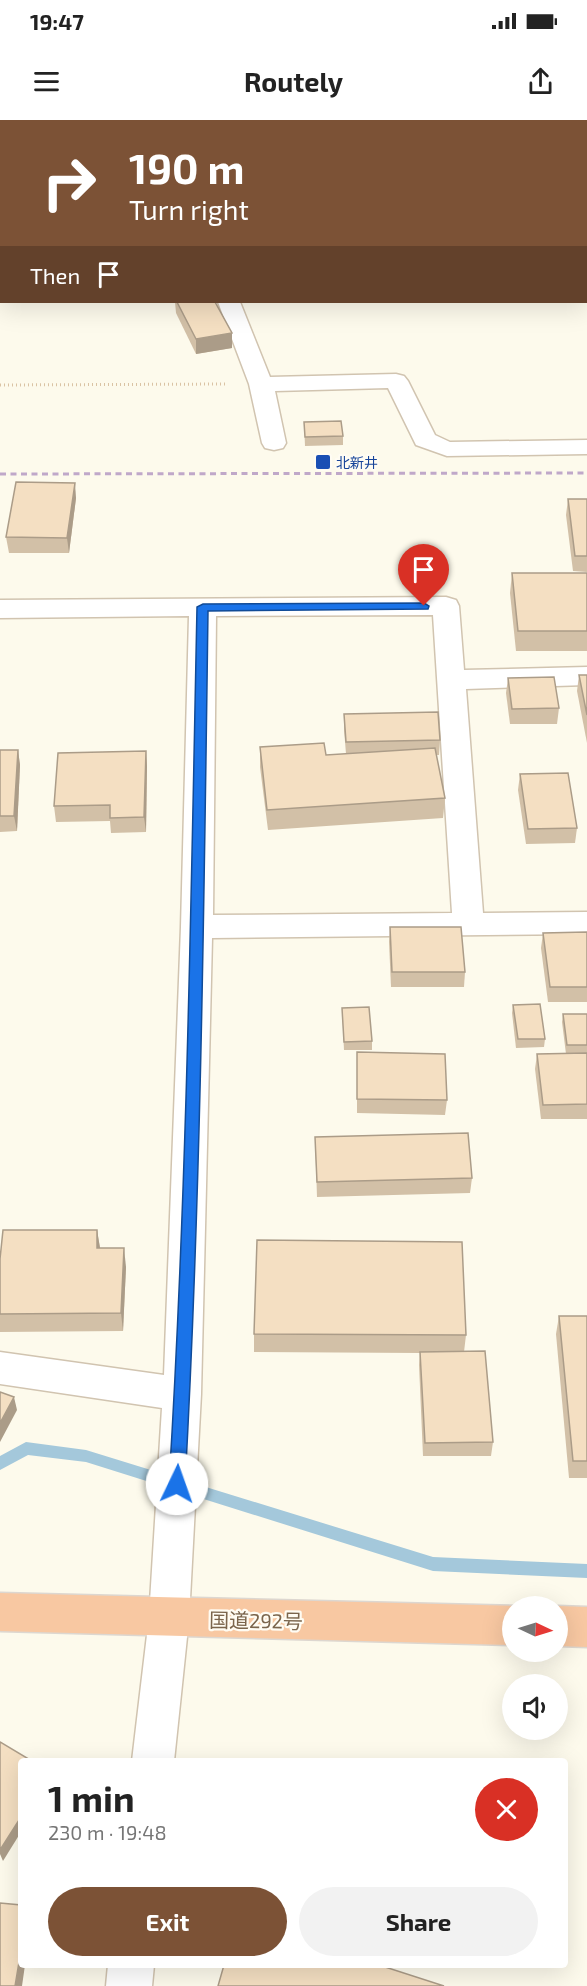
<!DOCTYPE html>
<meta charset="utf-8">
<style>
:root{--surface:#fff;--page:#f2f2f2;--text:#222;--muted:#767676;--accent:#7c5236}
body{margin:0;font-family:"Exo 2","Noto Sans JP",sans-serif;background:var(--page);color:var(--text);height:100vh;display:flex;flex-direction:column;font-size:22px;white-space:nowrap}
*{box-sizing:border-box;margin:0}
p{font-size:20px;color:var(--muted)}
.icon{flex:none;width:33px;height:33px;fill:none;stroke:currentColor;stroke-width:2;stroke-linecap:round;stroke-linejoin:round}
.map{position:relative;flex:1;overflow:hidden}
.details{position:absolute;left:18px;top:1638px;width:550px;height:210px;display:flex;flex-direction:column;background:var(--surface);border-radius:6px;box-shadow:0 6px 24px #0002}
.details>*{flex:none}
.hud{position:absolute;left:0px;top:0px;width:588px;height:183px;box-shadow:0 6px 24px #0002;background:#7c5236;color:#fff;overflow:hidden}
.needle{width:39px;rotate:94deg}
.controls{position:absolute;left:502px;top:1476px;display:grid;gap:12px}
.controls a{display:grid;place-items:center;width:66px;height:66px;border-radius:50%;background:var(--surface);box-shadow:0 6px 24px #0002;font-size:30px}
.pin{position:absolute;display:grid;place-items:center;width:51px;height:51px;color:#fff;margin:-62px -26px;border-radius:50% 50% 50% 0;rotate:-45deg;box-shadow:0 0 6px #0007}
.pin .icon{rotate:45deg}
.me{position:absolute;width:66px;margin:-33px;rotate:3deg;stroke-linejoin:round;filter:drop-shadow(0 0 4px #0008)}
.turn{display:flex;align-items:center;gap:21px;height:126px;padding:0 30px;font-size:27px}
.turn .icon{width:78px;height:78px;stroke-width:2.5}
.turn b{display:block;font-size:42px;line-height:51px}
.then{display:flex;align-items:center;height:57px;padding:0 30px;background:#0003;gap:12px;font-size:22px}
.round{display:grid;place-items:center;flex:none;width:63px;height:63px;border-radius:32px;background:var(--page)}
.overview{display:flex;align-items:center;justify-content:space-between;height:102px;padding:0 30px}
h1{font-size:36px;font-weight:700;line-height:45px}
.cta{display:flex;gap:12px;margin-top:auto;padding:12px 30px}
.cta a{flex:1;height:69px;border-radius:36px;background:var(--accent);color:#fff;font-size:24px;font-weight:700;line-height:69px;text-align:center}
.cta a+a{background:var(--page);color:var(--text)}
.status{display:flex;justify-content:space-between;align-items:center;height:42px;padding:0 30px;background:var(--surface);direction:ltr}
.status svg{height:16px;fill:currentColor}
header{display:flex;justify-content:space-between;align-items:center;height:78px;padding:0 30px;background:var(--surface);font-size:27px;font-weight:700}
.map>svg:first-child{display:block}
</style>
<div class="status"><b>19:47</b><svg viewBox="0 0 49 12"><path d="M0 12V9h3v3zM5 12V6h3v6zM10 12V3h3v9zM15 12V0h3v12zM26 1h20v11H26zM47 4h2v5h-2z"/></svg></div>
<header><svg class="icon" aria-label="menu" viewBox="0 0 24 24"><path d="M4 6h16M4 12h16M4 18h16"/></svg>Routely<svg class="icon" aria-label="share" viewBox="0 0 24 24"><path d="M12 15V3M7 8l5-5 5 5M5 13v7h14v-7"/></svg></header>
<div class="map">
<svg width="587" height="1866" viewBox="0 0 587 1866">
<rect width="100%" height="100%" fill="#fdfaec"/>
<g fill="none" stroke-linecap="round" stroke-linejoin="round">
<polygon fill="#a4c8db" fill-rule="evenodd" points="26,1322 86,1330 433,1437 587,1444 587,1458 433,1451 86,1342 28,1335 0,1350 0,1336"/>
<defs>
<g id="minor">
<polygon points="78,0 98,0 99,2 79,2"/>
<polygon points="191,0 218,0 190,2"/>
<polygon points="530,0 550,0 551,2 531,2"/>
<polygon points="0,33 2,33 0,46"/>
<rect x="586" y="162" width="1" height="17"/>
<polygon points="218,182 240,182 270,257 396,254 404,256 408,261 435,315 450,322 587,320 587,334 447,336 416,325 388,268 275,271 286,323 283,328 274,330 265,328 262,323 249,264"/>
<path d="M446 477 456 480 459 486 464 550 587 547V565L466 569 483 793 587 792V814L212 818 201 1274 189 1498 174 1641H132L149 1498 162 1288 0 1264V1232L164 1255 181 807 189 496 0 498V480ZM433 495 452 793 213 795 216 496Z"/>
<polygon points="108,1845 154,1845 152,1866 106,1866"/>
</g>
<g id="highway">
<polygon points="0,1473 516,1486 513,1486 513,1525 0,1511"/>
<polygon points="558,1486 587,1487 587,1527 558,1526"/>
</g>
</defs>
<use href="#minor" stroke="#d1c4b0" stroke-width="3"/>
<use href="#highway" stroke="#ddd7d0" stroke-width="3"/>
<polyline stroke="#dac3a4" stroke-width="3" stroke-dasharray="1 3" stroke-linecap="butt" points="0,265 227,264"/>
<use href="#minor" fill="#fff" fill-rule="evenodd"/>
<use href="#highway" fill="#f8c8a2" fill-rule="evenodd"/>
<polyline stroke="#c0a8c9" stroke-width="3" stroke-dasharray="6 4.5" stroke-linecap="butt" points="0,354 587,353"/>
</g>
<g fill="#d2c0a7">
<polygon points="33,0 76,0 77,2 34,2"/>
<rect x="319" y="0" width="18" height="2"/>
<polygon points="175,182 215,182 232,228 196,234 176,193"/>
<polygon points="304,302 343,316 343,325 305,326"/>
<polygon points="76,378 69,433 9,433 6,417"/>
<polygon points="568,379 587,379 587,452 573,451 566,395"/>
<polygon points="512,453 587,453 587,531 516,531 510,473"/>
<polygon points="579,555 587,555 587,623 577,571"/>
<polygon points="508,558 559,588 557,604 510,604 506,573"/>
<polygon points="344,594 440,620 439,635 436,635 445,678 443,698 268,710 260,647 260,627 326,635 346,634 344,609"/>
<polygon points="0,630 18,630 20,645 17,711 0,712"/>
<polygon points="146,631 147,646 146,712 111,713 110,701 56,702 54,686"/>
<polygon points="520,654 577,708 575,723 526,724 518,670"/>
<polygon points="390,807 465,852 464,867 391,867 389,822"/>
<polygon points="587,812 587,882 548,882 541,828 543,813"/>
<polygon points="513,885 545,919 544,927 516,928 512,893"/>
<polygon points="342,888 372,921 372,930 344,930"/>
<polygon points="563,894 587,894 587,933 566,934 562,902"/>
<polygon points="357,932 447,980 445,995 357,993"/>
<polygon points="587,933 587,999 541,999 535,949 537,934"/>
<polygon points="315,1017 472,1058 470,1073 317,1077"/>
<polygon points="97,1110 100,1128 126,1147 123,1211 0,1212 0,1139"/>
<polygon points="559,1196 587,1196 587,1358 569,1358 556,1214"/>
<polygon points="254,1214 466,1215 464,1232 493,1322 491,1336 423,1336 419,1245 420,1233 254,1232"/>
</g>
<g fill="#ab9c88">
<polygon points="232,213 232,228 196,234 196,219"/>
<polygon points="75,363 76,378 69,433 67,418"/>
<polygon points="18,630 20,645 17,711 14,696"/>
<polygon points="146,631 147,646 146,712 144,697"/>
<polygon points="97,1110 100,1128 97,1128"/>
<polygon points="124,1128 126,1147 123,1211 121,1193"/>
<polygon points="14,1277 17,1290 0,1322 0,1303"/>
<polygon points="21,1697 21,1712 3,1741 0,1734 0,1730"/>
<polygon points="21,1830 21,1845 25,1845 22,1866 15,1866"/>
</g>
<g fill="#f4dfc2" stroke="#ab9c88" stroke-width="1.5">
<polygon points="43,0 76,0 77,1 44,2"/>
<polygon points="237,0 260,0 252,2 238,2"/>
<rect x="476" y="0" width="40" height="2"/>
<polygon points="177,182 215,182 232,213 196,219"/>
<polygon points="341,301 343,316 305,317 304,302"/>
<polygon points="16,362 75,363 67,418 6,417"/>
<polygon points="568,379 587,379 587,436 575,436"/>
<polygon points="512,453 587,453 587,511 518,511"/>
<polygon points="579,555 587,555 587,595"/>
<polygon points="554,557 559,588 512,589 508,558"/>
<polygon points="438,592 440,620 346,622 344,594"/>
<polygon points="324,623 326,635 435,628 445,678 267,690 260,627"/>
<polygon points="0,630 18,630 14,696 0,696"/>
<polygon points="146,631 144,697 110,698 110,685 54,686 58,633"/>
<polygon points="568,653 577,708 528,709 520,654"/>
<polygon points="390,807 461,807 465,852 392,852"/>
<polygon points="587,812 587,867 550,867 543,813"/>
<polygon points="540,884 545,919 518,919 513,885"/>
<polygon points="369,887 372,921 344,922 342,888"/>
<polygon points="563,894 587,894 587,925 567,925"/>
<polygon points="357,932 445,934 447,980 357,979"/>
<polygon points="587,933 587,984 543,985 537,934"/>
<polygon points="468,1013 472,1058 317,1062 315,1017"/>
<polygon points="3,1110 97,1110 97,1128 124,1128 121,1193 0,1194 0,1139"/>
<polygon points="257,1120 462,1122 466,1215 254,1214"/>
<polygon points="559,1196 587,1196 587,1341 573,1341"/>
<polygon points="485,1231 493,1322 425,1323 420,1232"/>
<polygon points="0,1272 14,1277 0,1303"/>
<polygon points="0,1622 32,1641 21,1641 21,1697 0,1730"/>
<polygon points="0,1783 21,1785 21,1830 15,1866 0,1866"/>
<polygon points="224,1845 379,1845 444,1866 218,1866"/>
</g>
<path fill="#1a73e8" stroke="#114b97" stroke-width="1.5" d="M424 483 429 486 428 489 208 491C204 782 201 1073 185 1364L183 1369 177 1371 171 1369 169 1364C187 1072 191 779 197 487L203 484Z"/>
<rect fill="#1a4fb4" stroke="#fffcf3" stroke-width="2" x="315" y="334" width="16" height="16" rx="3"/>
<g text-anchor="middle" dominant-baseline="central" stroke-width="4.5" stroke-linejoin="round" paint-order="stroke">
<g font-size="14" fill="#164399" stroke="#fffcf3" text-anchor="start">
<text x="336" y="342">北新井</text>
</g>
<g font-size="20" fill="#7b654c" stroke="#fffcf3">
<text transform="translate(256 1500) rotate(1)">国道292号</text>
</g>
</g>
</svg>
<div class="controls">
<a><svg class="needle" viewBox="-14 -14 28 28"><path d="M0-13l5 13h-10z" fill="#e53935"/><path d="M0 13l5-13h-10z" fill="#767676"/></svg></a>
<a><svg class="icon" aria-label="sound" viewBox="0 0 24 24"><path d="M4 9h4l5-4v14l-5-4H4zM17 9q2 3 0 6"/></svg></a>
</div>
<div class="pin" style="left:424px;top:486px;background:#d93025"><svg class="icon" aria-label="arrive" viewBox="0 0 24 24"><path d="M6 21V4h12l-3 4 3 4H6"/></svg></div>
<svg class="me" style="left:177px;top:1364px" viewBox="-20 -20 40 40"><circle r="19" fill="#fff"/><path d="M0-13L10 11 0 6-10 11z" fill="#1a73e8"/></svg>
<div class="hud">
<div class="turn"><svg class="icon" aria-label="right" viewBox="0 0 24 24"><path d="M7 20v-9h11M14 6l5 5-5 5"/></svg><div><b>190 m</b>Turn right</div></div>
<div class="then">Then<svg class="icon" aria-label="arrive" viewBox="0 0 24 24"><path d="M6 21V4h12l-3 4 3 4H6"/></svg></div>
</div>
<section class="details">
<div class="overview"><div><h1>1 min</h1><p>230 m · 19:48</p></div><a class="round" style="background:#d93025;color:#fff"><svg class="icon" aria-label="close" viewBox="0 0 24 24"><path d="M6 6l12 12M18 6L6 18"/></svg></a></div>
<div class="cta"><a>Exit</a><a>Share</a></div>
</section>
</div>
